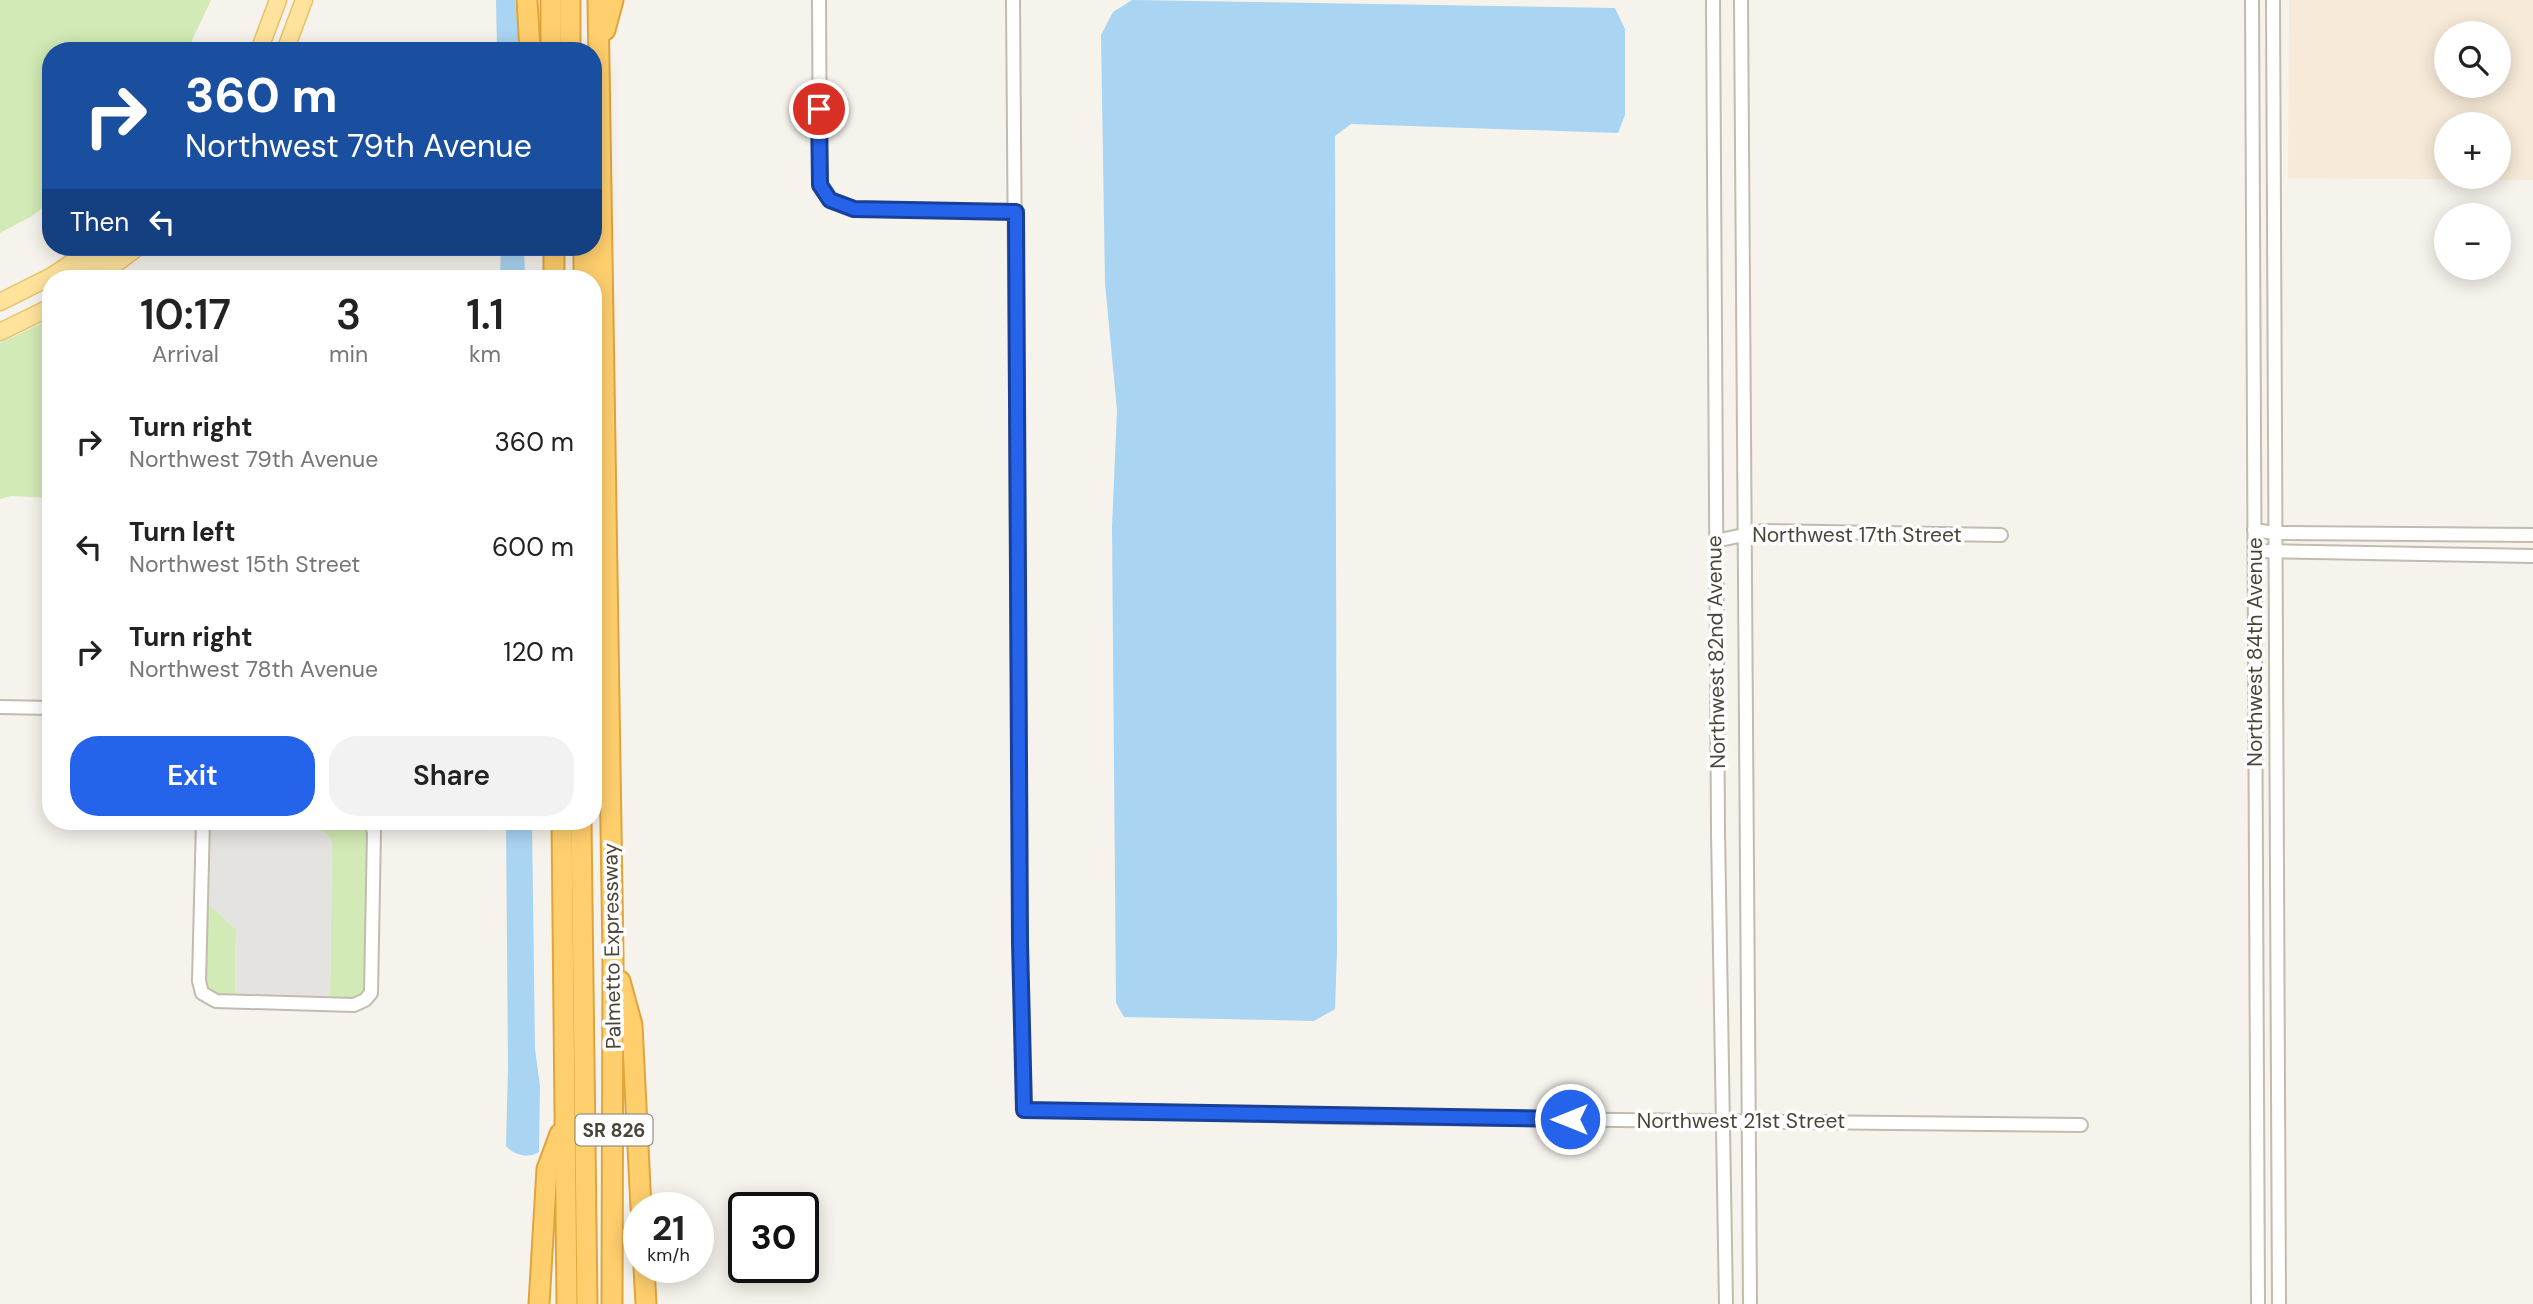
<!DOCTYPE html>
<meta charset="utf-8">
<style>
:root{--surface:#fff;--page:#f2f2f2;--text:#222;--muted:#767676;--accent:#2563eb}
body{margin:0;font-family:"DM Sans",sans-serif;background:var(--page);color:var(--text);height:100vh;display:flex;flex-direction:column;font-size:26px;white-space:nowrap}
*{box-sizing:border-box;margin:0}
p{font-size:23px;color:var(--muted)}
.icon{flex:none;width:38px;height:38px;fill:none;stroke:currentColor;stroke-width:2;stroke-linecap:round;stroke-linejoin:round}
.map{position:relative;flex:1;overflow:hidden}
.details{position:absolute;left:42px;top:270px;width:560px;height:560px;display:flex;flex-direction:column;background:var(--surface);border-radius:28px;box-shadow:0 4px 18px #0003}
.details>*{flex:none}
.top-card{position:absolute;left:42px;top:42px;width:560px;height:214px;border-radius:28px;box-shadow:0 4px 18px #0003;background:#1a4fa0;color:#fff;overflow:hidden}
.tools{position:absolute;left:2434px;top:21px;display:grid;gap:14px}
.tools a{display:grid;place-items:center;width:77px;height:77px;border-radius:50%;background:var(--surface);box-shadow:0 4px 18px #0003;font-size:35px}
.speed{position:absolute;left:623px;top:1192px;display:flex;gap:14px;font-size:35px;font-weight:700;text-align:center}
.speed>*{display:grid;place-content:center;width:91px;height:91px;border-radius:50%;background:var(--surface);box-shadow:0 4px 18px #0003;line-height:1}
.speed small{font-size:18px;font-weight:400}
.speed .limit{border:4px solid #111;border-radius:10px;background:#fff;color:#111}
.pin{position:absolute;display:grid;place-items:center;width:60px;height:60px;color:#fff;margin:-30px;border:4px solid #fff;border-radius:50%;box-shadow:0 2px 7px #0007}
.me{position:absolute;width:77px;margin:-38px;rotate:270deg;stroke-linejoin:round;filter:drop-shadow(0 0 5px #0008)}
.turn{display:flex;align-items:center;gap:24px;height:147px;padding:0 28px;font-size:32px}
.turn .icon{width:91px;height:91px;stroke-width:2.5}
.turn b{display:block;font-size:49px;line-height:60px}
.then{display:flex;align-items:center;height:66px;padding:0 28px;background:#0003;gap:14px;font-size:26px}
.eta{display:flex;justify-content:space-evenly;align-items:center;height:119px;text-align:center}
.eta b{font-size:42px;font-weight:600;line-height:49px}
.button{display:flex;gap:14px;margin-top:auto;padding:14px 28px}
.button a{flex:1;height:80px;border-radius:28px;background:var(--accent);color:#fff;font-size:28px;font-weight:600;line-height:80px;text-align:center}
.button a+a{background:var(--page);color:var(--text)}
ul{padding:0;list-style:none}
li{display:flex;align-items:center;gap:21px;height:105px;padding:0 28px}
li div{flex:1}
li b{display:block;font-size:26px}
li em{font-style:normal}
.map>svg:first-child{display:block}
</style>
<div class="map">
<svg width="2533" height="1304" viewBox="0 0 2533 1304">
<rect width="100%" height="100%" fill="#f6f3ec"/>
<path fill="#f7ead8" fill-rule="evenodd" d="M2289 0H2533V180L2288 178ZM2446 33H2499V86H2446ZM2446 124H2499V177H2446Z"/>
<g fill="#d2eab5">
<polygon points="0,0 211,0 187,51 51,51 51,201 32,216 0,233"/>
<polygon points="51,319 51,498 11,496 0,499 0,343"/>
<path d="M312 821H362L368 831 366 989C358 1001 343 998 330 998L332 846 330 838Z"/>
<path d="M207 903 236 929 235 997C222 996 211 998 205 985Z"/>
</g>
<polygon fill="#e5e3e0" points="209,821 312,821 330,838 332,846 330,998 235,997 236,929 207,903"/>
<g fill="#a9d4f2">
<polygon points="496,0 515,0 520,51 497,51"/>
<polygon points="1132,0 1615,8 1625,29 1625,115 1618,133 1351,124 1335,136 1337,952 1335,1009 1314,1021 1124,1017 1116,1003 1112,527 1117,410 1105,283 1101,35 1113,12"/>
<polygon points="501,247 524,247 525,274 523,278 500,278"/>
<path d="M506 821H532L535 1049 540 1086 539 1152C528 1159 514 1155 506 1146L508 1067Z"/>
</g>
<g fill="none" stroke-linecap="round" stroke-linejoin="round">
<defs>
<g id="minor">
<polyline points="819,0 820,185 830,200 854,209 1016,212"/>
<polyline points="1013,0 1020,943 1024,1110 1137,1111 1332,1117 2081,1125"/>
<polyline points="1713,0 1718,832 1726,1304"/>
<polyline points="1741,0 1750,1304"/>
<polyline points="2252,0 2258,1304"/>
<polyline points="2273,0 2279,1304"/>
<polyline points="2254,530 2275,533 2533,535"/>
<polyline points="1715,541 1763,531 2001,535"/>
<polyline points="2255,551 2533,556"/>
<polyline points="0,707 51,708"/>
<polyline points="203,821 199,981 202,993 216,1001 354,1005 365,1000 371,993 374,831 369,821"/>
</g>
<g id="major">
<polyline points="259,51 278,0"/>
<polyline points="285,51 304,0"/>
<polyline points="69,277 114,247"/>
<polyline points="97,278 138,247"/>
<polyline points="0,302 52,276 95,247"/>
<polyline points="0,332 51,307"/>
</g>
<g id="highway">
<polyline points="527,0 530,51"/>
<polyline points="551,0 551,51"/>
<polyline points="570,0 570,51"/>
<polyline points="598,0 613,956 612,1304"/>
<polyline points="605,30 613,0"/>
<polyline points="554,247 554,278"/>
<polyline points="584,247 584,278"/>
<polyline points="562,821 567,1304"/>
<polyline points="581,821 587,1304"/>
<polyline points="620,981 632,1025 641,1208"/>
<polyline points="644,1267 646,1304"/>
<polyline points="539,1304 547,1169 560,1134"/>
</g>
</defs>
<use href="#minor" stroke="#c2bbae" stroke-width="16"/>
<use href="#major" stroke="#e6c16a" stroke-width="19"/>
<use href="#highway" stroke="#e0a43c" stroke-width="23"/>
<use href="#minor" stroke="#fff" stroke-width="12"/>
<use href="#major" stroke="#ffe39c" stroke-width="16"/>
<use href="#highway" stroke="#ffcf6e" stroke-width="19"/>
</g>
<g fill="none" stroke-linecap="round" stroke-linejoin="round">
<defs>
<polyline id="route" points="819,109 820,185 830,200 854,209 1016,212 1020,943 1024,1110 1570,1119"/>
</defs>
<use href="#route" stroke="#184099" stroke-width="18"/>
<use href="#route" stroke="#2563eb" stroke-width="12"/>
</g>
<g text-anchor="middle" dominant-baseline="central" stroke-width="7" stroke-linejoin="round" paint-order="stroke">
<rect fill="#fff" stroke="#817c74" stroke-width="2" x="575.5" y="1114.5" width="77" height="31" rx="5"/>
<g font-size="19" font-weight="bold" fill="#4b4439">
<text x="614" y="1130">SR 826</text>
</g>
<g font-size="21" fill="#4b4439" stroke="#fff">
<text x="1857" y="535">Northwest 17th Street</text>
<text transform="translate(1716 652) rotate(-91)">Northwest 82nd Avenue</text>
<text transform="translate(2255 652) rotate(-90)">Northwest 84th Avenue</text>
<text transform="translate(612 946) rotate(-91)">Palmetto Expressway</text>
<text x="1741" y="1121">Northwest 21st Street</text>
</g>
</g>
</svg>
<div class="tools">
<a><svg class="icon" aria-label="search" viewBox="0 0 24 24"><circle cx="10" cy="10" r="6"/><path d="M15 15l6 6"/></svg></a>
<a>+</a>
<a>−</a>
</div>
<div class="speed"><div>21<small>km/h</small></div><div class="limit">30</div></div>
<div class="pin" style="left:819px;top:109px;background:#d93025"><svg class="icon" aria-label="arrive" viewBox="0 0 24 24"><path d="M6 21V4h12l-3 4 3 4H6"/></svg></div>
<svg class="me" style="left:1570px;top:1119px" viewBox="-20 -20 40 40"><circle r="17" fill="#2563eb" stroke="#fff" stroke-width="3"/><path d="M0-11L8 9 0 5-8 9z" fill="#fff"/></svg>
<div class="top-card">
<div class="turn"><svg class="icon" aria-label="right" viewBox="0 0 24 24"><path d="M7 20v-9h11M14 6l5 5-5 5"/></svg><div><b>360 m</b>Northwest 79th Avenue</div></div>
<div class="then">Then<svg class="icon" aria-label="left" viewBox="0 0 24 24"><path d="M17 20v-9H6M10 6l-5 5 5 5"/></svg></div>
</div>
<section class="details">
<div class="eta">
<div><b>10:17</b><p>Arrival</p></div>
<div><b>3</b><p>min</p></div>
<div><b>1.1</b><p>km</p></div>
</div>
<ul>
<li><svg class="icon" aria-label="right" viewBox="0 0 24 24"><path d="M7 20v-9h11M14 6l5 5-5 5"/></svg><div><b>Turn right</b><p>Northwest 79th Avenue</p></div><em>360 m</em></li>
<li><svg class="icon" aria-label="left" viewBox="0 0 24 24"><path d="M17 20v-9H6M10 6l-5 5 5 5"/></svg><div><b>Turn left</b><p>Northwest 15th Street</p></div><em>600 m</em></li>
<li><svg class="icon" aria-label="right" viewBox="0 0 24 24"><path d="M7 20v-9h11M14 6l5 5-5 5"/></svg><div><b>Turn right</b><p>Northwest 78th Avenue</p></div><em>120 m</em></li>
</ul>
<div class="button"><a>Exit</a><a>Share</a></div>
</section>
</div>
